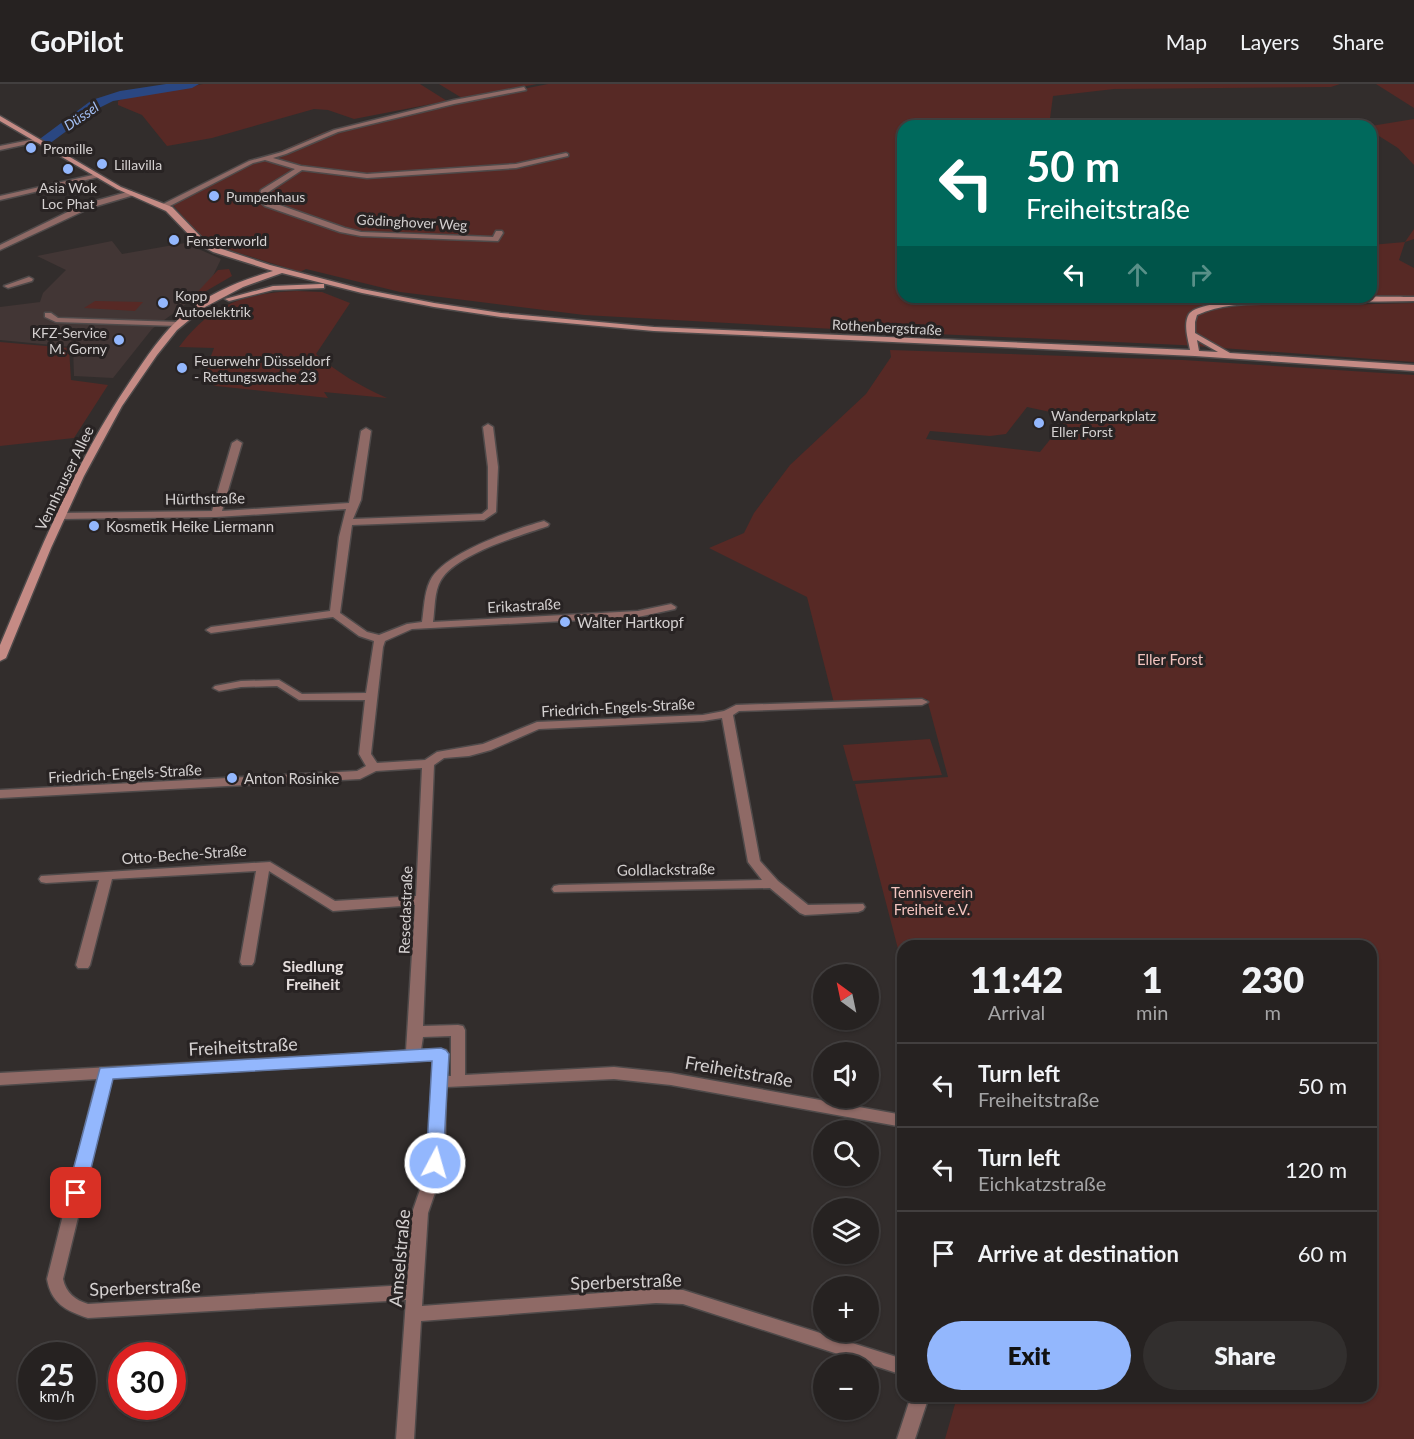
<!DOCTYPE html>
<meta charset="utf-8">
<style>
:root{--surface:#262221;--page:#322f2e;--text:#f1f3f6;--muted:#a4a4a5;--line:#423f3f;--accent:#93b7fd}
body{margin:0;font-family:Lato,sans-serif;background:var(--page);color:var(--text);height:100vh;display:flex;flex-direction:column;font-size:22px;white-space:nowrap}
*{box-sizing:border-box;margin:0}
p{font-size:20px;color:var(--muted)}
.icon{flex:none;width:33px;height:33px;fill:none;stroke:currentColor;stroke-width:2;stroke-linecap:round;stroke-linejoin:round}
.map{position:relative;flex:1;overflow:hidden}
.sheet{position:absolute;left:897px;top:856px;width:480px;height:462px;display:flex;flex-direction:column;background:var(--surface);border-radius:18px;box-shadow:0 2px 4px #0004,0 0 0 2px var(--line)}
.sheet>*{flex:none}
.guide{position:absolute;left:897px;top:36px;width:480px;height:183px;border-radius:18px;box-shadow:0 2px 4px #0004,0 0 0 2px var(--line);background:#00695c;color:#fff;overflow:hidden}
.needle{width:39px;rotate:327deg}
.controls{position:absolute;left:813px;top:880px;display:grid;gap:12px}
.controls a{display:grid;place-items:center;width:66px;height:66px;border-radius:50%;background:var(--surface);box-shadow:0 2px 4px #0004,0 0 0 2px var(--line);font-size:30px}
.speed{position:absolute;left:18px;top:1258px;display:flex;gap:12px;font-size:30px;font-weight:700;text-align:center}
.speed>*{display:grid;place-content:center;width:78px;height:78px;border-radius:50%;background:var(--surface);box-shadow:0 2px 4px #0004,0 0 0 2px var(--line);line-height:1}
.speed small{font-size:15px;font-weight:400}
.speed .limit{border:9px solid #d22;background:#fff;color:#111}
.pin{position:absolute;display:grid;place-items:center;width:51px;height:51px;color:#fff;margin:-26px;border-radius:12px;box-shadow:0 3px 9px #0006}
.me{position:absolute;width:66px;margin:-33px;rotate:6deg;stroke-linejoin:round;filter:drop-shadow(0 0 4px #0008)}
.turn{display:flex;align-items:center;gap:21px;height:126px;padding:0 30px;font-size:27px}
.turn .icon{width:78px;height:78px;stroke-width:2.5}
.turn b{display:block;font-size:42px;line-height:51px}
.lanes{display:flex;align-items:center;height:57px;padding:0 30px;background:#0003;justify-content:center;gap:30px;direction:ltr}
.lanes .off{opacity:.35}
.eta{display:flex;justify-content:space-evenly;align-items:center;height:102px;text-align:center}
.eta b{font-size:36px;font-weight:800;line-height:42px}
.cta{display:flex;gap:12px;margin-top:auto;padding:12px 30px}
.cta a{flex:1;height:69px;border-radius:36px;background:var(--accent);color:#111;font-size:24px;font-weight:800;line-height:69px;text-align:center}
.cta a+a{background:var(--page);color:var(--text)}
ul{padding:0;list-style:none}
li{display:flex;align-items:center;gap:18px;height:84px;padding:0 30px;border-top:2px solid var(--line)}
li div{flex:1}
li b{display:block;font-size:22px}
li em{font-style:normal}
header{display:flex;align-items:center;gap:36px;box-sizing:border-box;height:84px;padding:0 30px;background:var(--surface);border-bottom:2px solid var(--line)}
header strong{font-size:28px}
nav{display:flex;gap:33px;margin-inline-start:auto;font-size:21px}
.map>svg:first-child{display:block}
</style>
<header>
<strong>GoPilot</strong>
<nav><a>Map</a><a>Layers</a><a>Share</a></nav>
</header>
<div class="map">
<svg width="1414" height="1355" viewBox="0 0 1414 1355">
<rect width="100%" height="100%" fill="#322d2c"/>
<polygon fill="#423635" points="112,157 122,170 185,159 221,175 211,196 186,220 152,245 113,294 74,292 73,263 0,256 0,223 40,218 43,209 66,186 37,172"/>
<g fill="#572925" fill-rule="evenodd">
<polygon points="203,0 420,0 447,17 354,35 328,26 314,25 212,54 167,62 142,31 118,21 118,17 124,14"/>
<polygon points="439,0 537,0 462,14"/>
<polygon points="548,0 1340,0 1331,3 1114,5 1053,12 1049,42 903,42 903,213 1371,213 1371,161 1405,158 1414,145 1414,155 1405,158 1399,176 1414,184 1414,213 1348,215 1335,221 1414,219 1414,278 1181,261 870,247 584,231 400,208 306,185 300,188 213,161 198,150 173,121 260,76 324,48 387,32"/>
<polygon points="1376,0 1414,0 1414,24"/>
<polygon points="1414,35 1414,81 1398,64 1371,47 1371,42"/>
<polygon points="229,185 232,192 189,217 218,186"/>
<path d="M297 207 322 208 350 219 316 270C338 289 360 302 387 314L324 308 328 314 216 302 202 296 214 264 179 263C211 220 244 209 297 207Z"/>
<polygon points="95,217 143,218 135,227 84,224"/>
<polygon points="0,258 69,264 71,296 108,301 74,354 0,362"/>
<path d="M890 266 1183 276 1414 291V1355H945L957 1313 1371 1312V862H903V884L855 700 948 693 927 615 834 619 807 513 709 464 744 449 754 429 790 381 866 310 891 273ZM1027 323 1069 332 1040 368 926 355 930 347 990 352 1006 350Z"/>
<polygon points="930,655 942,691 853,697 843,661"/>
</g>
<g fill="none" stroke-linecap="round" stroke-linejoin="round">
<polygon fill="#2a4782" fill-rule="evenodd" points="166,0 199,0 192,4 113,17 95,26 49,60 44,61 37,57 92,16 120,7"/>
<defs>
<g id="street">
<polygon points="524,3 526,6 454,20 338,48 286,70 273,74 301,82 367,90 516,80 566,69 568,70 568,72 516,84 367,94 302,86 267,109 265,114 271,118 345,144 361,148 493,153 496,147 502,147 503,149 498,157 361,152 340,148 265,122 258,116 261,106 295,85 265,76 253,79 166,124 159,122 249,77 282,68 334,46 454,16"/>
<polygon points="35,55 38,57 37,58 0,66 0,62"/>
<polygon points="97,90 100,92 99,93 0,116 0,112"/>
<polygon points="131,107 135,109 134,111 90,124 0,166 0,161 84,120"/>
<polygon points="29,193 33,195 32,197 8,204 4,202"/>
<polygon points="45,229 51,229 58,234 178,238 182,240 178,242 56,238 45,233"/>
<path d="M488 340 493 343 498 383 496 428 484 436 352 441 340 529 367 548 379 551 407 540 422 538C424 525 424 509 430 497 443 469 515 445 544 437L549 440 548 442C519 452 456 470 441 496 434 507 435 525 433 538L638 527 671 520 676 523 675 525 638 533 412 545 385 557 383 563 371 670 377 679 425 676 437 668 483 660 537 638 703 631 724 627 736 621 922 615 928 618 922 621 739 627 733 631 760 777 778 797 808 821 863 820 865 823 863 826 858 828 805 831 800 829 770 804 554 808 552 805 554 802 559 801 762 796 748 778 722 634 703 637 539 645 491 666 469 672 444 674 434 681 423 942 458 941 463 942 465 946V991L614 983 671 989 903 1031V1043L671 1001 614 995 446 1003 445 1063 440 1094 428 1129 422 1222 656 1205 683 1206 903 1275V1291L683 1220 656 1219 421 1237 414 1355H396L406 1216 88 1234C66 1227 51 1219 47 1195L97 995 0 1001V989L406 967 415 821 333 827 269 787 254 878 252 881H242L240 878 256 787 112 795 90 881 88 884H78L76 881 99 796 46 799 41 798 39 795 41 792 270 778 335 817 416 812 422 684 376 687 360 695 0 714V706L357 687 366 682 359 670 365 616H299L277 602 241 603 219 607 213 604 215 602 241 597 279 596 302 610 366 609 374 557 359 552 333 533 211 549 206 546 211 543 330 527 339 453 346 425 216 433 60 435 55 432 60 429 212 427 232 359 237 356 242 359 222 427 349 419 361 347 366 344 371 347 361 416 353 435 482 430 488 425V383L483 343ZM451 952V992H447L448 970 446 966H421L423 953ZM433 976 429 1063 424 1094 412 1129 407 1201 88 1220C75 1216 66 1209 63 1195L112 994Z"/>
<polygon points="911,1312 929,1312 915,1355 897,1355"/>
</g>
<g id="secondary">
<path d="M0 32 121 103 172 123 204 156 219 164 270 181 362 205 434 219 501 229 654 243 1190 266C1188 255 1183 240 1189 230 1204 208 1381 213 1414 213V217C1369 218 1324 217 1279 219 1252 220 1222 219 1197 231L1195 238V249L1230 269 1414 281V287L1195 272 654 247 501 233 434 223 362 209 282 189 243 203 205 223 177 246 157 271 122 322 84 392 51 464 6 574 0 577V561C38 471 74 380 129 299 146 274 163 247 187 228 211 208 242 196 273 187L213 168 198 160 166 127 117 105 0 37ZM1197 256 1218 268 1199 267Z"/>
<polygon points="321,200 324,200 324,204 273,206 229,217 225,215 273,202"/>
</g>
</defs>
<use href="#street" stroke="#4f4a4a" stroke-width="3"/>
<use href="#secondary" stroke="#4f4a4a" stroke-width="3"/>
<use href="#street" fill="#8f6a66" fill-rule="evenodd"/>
<use href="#secondary" fill="#c58b85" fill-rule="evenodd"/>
</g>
<polygon fill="#93b7fd" stroke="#6077a4" stroke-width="1.5" points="441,964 446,966 449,970 443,1079 441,1084 435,1086 428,1084 426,1079 432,977 113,995 85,1109 83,1114 76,1116 70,1114 67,1109 100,984"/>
<g fill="#93b7fd" stroke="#282323" stroke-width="2">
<circle cx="31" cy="64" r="6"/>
<circle cx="102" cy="80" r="6"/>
<circle cx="68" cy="85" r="6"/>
<circle cx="214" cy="112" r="6"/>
<circle cx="174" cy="156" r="6"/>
<circle cx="163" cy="219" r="6"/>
<circle cx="119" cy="256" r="6"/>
<circle cx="182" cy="284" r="6"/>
<circle cx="1039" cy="339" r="6"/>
<circle cx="94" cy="442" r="6"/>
<circle cx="565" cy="538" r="6"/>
<circle cx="232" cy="694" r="6"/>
</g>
<g text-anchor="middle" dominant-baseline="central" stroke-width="6" stroke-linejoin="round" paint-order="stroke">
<g font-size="14" font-style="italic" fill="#a4c0f5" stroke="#282323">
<text transform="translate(81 32) rotate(-34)">Düssel</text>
</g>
<g font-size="14" fill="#d4d0d0" stroke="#282323" text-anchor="start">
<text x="43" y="64">Promille</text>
<text x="114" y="80">Lillavilla</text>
<text x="68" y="103" text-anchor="middle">Asia Wok<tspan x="68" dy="16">Loc Phat</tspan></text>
<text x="226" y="112">Pumpenhaus</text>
<text x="186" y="156">Fensterworld</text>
<text x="175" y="211">Kopp<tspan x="175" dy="16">Autoelektrik</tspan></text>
<text x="107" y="248" text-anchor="end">KFZ-Service<tspan x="107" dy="16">M. Gorny</tspan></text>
<text x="194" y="276">Feuerwehr Düsseldorf<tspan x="194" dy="16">- Rettungswache 23</tspan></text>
<text x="1051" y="331">Wanderparkplatz<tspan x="1051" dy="16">Eller Forst</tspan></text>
</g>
<g font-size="14" fill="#d4d0d0" stroke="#282323">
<text transform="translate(412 138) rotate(3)">Gödinghover Weg</text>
<text transform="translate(887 243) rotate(3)">Rothenbergstraße</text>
</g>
<g font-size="15" fill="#d4d0d0" stroke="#282323">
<text transform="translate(64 394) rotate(-64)">Vennhauser Allee</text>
<text transform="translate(205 414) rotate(-1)">Hürthstraße</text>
<text transform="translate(524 521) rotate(-3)">Erikastraße</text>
<text transform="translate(618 623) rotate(-3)">Friedrich-Engels-Straße</text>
<text transform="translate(125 689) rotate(-3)">Friedrich-Engels-Straße</text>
<text transform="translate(184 770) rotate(-4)">Otto-Beche-Straße</text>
<text transform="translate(666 785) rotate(-1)">Goldlackstraße</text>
<text transform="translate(405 826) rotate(-88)">Resedastraße</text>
</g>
<g font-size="15" fill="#d4d0d0" stroke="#282323" text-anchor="start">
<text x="106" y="442">Kosmetik Heike Liermann</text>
<text x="577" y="538">Walter Hartkopf</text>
<text x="244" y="694">Anton Rosinke</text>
</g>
<g font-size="15" fill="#f2c3be" stroke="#282323">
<text x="1170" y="575">Eller Forst</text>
<text x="932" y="808">Tennisverein<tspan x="932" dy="17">Freiheit e.V.</tspan></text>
</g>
<g font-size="16" font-weight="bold" fill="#e4dddc" stroke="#282323">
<text x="313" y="881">Siedlung<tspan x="313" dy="18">Freiheit</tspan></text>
</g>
<g font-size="18" fill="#d4d0d0" stroke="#282323">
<text transform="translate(243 962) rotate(-3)">Freiheitstraße</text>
<text transform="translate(739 987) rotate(10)">Freiheitstraße</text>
<text transform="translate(399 1174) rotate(-85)">Amselstraße</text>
<text transform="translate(626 1197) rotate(-2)">Sperberstraße</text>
<text transform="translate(145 1203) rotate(-2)">Sperberstraße</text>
</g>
</g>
</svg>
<div class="controls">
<a><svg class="needle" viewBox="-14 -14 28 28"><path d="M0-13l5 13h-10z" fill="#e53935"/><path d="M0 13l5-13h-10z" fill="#a4a4a5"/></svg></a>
<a><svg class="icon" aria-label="sound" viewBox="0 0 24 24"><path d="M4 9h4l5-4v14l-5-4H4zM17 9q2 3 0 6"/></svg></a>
<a><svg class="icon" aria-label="search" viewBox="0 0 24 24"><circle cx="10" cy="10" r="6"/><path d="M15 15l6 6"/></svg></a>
<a><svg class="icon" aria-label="layers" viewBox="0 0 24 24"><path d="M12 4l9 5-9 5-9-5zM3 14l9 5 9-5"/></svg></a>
<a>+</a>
<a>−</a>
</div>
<div class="speed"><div>25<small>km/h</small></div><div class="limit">30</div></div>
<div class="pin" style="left:76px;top:1109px;background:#d93025"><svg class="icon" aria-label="arrive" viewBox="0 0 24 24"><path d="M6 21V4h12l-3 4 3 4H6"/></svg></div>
<svg class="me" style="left:435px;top:1079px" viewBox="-20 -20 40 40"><circle r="17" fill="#93b7fd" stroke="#fff" stroke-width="3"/><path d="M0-11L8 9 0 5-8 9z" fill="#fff"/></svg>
<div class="guide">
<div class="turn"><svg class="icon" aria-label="left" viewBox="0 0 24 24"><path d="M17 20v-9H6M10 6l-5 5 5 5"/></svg><div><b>50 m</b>Freiheitstraße</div></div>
<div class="lanes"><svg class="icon" aria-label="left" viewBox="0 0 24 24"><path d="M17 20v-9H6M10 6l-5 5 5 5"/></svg><svg class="icon off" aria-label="ahead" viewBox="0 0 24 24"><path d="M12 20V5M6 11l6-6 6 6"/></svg><svg class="icon off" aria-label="right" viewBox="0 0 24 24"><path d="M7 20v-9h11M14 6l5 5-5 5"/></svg></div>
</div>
<section class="sheet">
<div class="eta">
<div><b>11:42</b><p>Arrival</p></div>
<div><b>1</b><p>min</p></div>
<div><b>230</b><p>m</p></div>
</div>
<ul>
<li><svg class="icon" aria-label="left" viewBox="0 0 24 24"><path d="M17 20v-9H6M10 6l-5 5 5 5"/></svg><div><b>Turn left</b><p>Freiheitstraße</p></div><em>50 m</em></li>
<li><svg class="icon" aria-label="left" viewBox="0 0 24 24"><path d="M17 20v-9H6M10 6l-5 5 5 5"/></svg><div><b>Turn left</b><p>Eichkatzstraße</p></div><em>120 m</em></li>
<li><svg class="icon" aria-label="arrive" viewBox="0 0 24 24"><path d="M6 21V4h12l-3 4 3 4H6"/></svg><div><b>Arrive at destination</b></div><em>60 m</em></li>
</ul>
<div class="cta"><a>Exit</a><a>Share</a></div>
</section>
</div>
